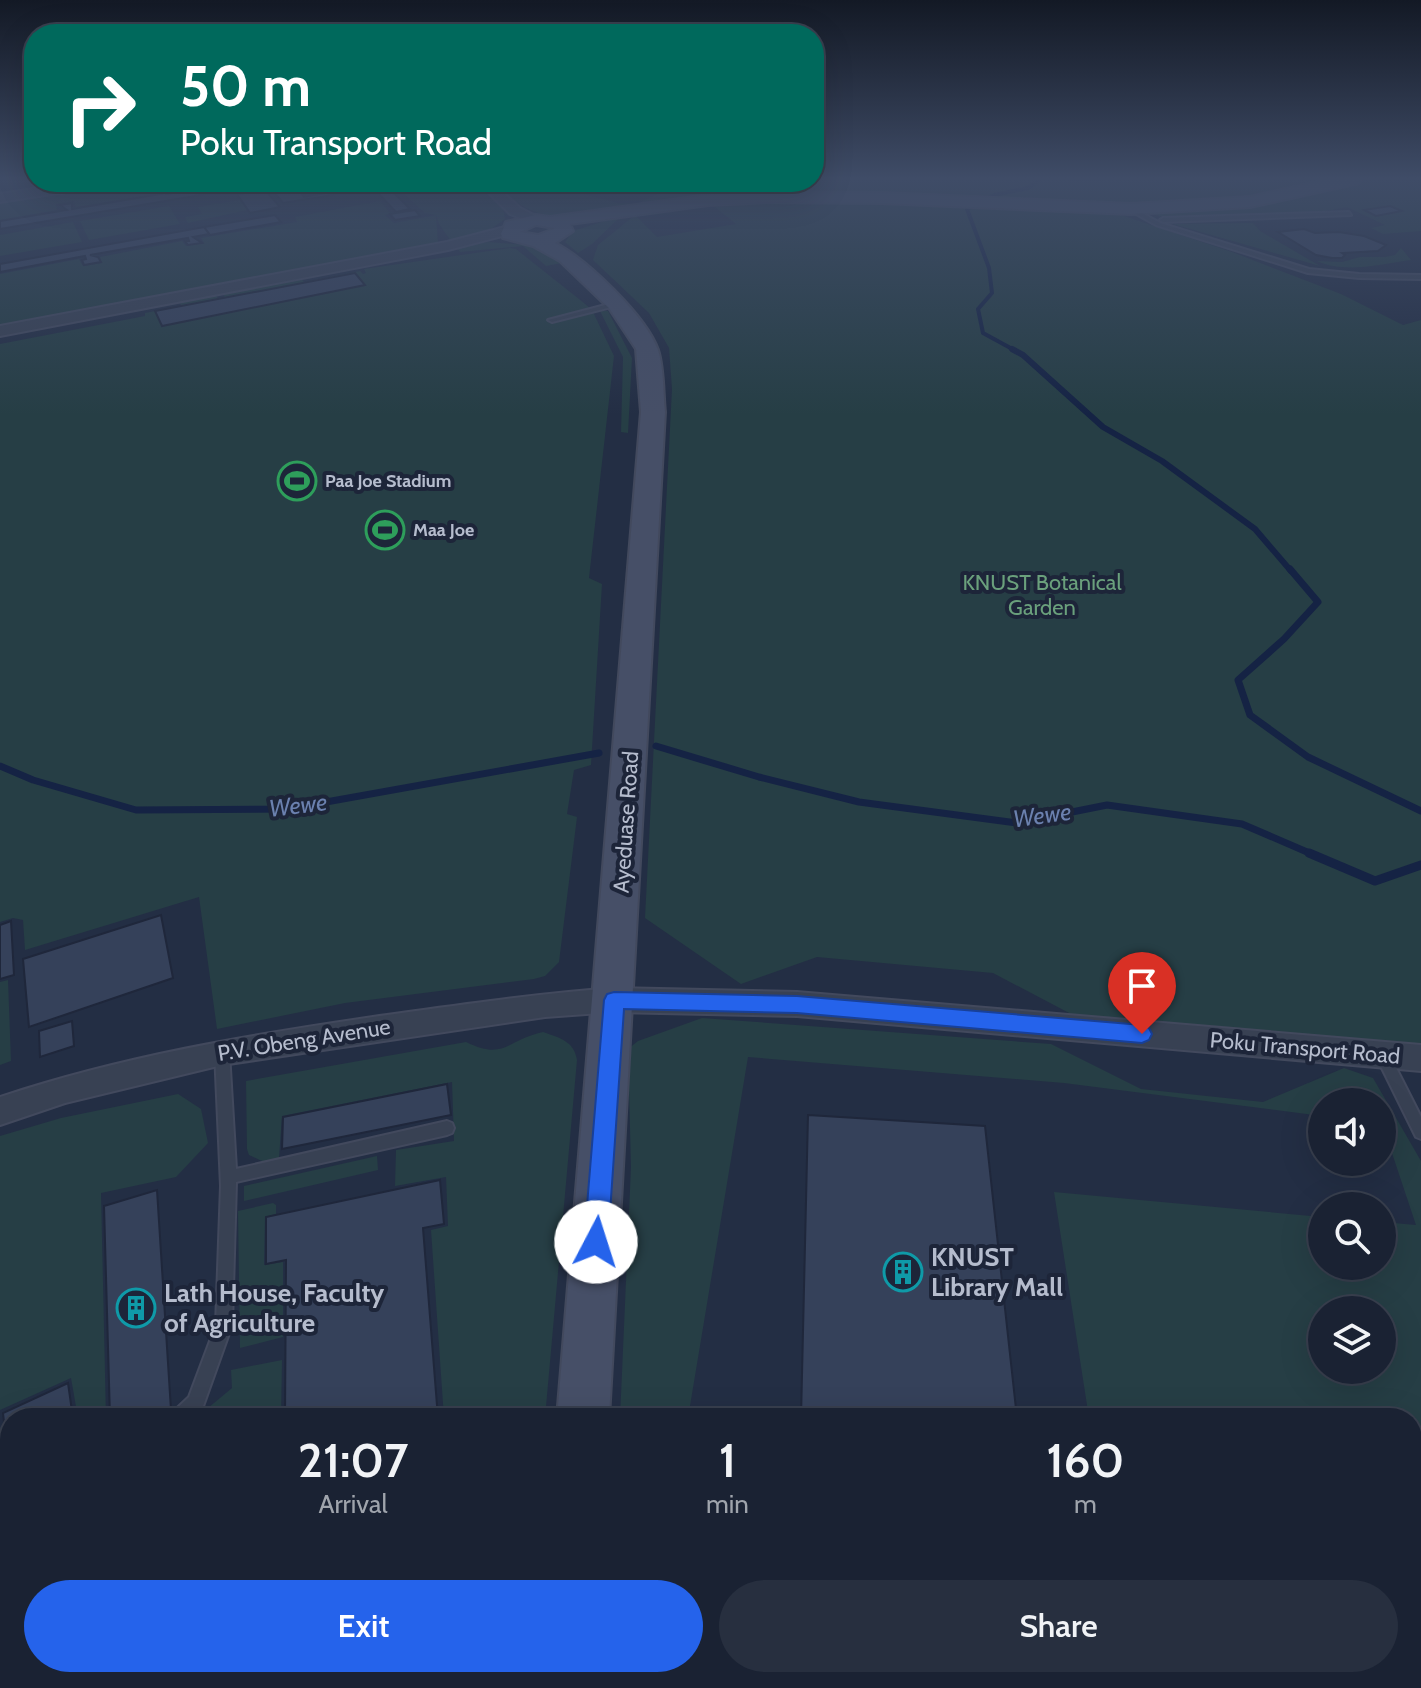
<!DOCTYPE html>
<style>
:root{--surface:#1a2233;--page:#272f3f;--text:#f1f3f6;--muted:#9fa4ac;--line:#383f4e;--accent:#2563eb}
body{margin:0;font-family:Cabin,sans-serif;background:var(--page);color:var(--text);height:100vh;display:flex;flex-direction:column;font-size:30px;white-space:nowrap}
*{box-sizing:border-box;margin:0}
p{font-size:26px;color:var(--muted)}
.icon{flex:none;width:44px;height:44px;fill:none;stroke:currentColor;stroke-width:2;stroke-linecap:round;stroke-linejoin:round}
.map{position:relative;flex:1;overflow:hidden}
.drawer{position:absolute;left:0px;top:1408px;width:1422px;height:280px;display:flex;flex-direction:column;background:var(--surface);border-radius:32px 32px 0 0;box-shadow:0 8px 32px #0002,0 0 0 2px var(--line)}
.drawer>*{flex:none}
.top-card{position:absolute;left:24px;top:24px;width:800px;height:168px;border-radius:32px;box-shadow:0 8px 32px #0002,0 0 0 2px var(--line);background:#00695c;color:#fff;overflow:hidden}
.controls{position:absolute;left:1308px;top:1088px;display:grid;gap:16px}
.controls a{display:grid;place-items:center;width:88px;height:88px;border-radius:50%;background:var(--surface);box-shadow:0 8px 32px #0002,0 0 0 2px var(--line);font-size:40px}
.pin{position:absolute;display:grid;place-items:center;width:68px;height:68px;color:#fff;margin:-82px -34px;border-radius:50% 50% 50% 0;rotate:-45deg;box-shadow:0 0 8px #0007}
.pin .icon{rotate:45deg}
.me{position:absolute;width:88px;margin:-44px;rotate:5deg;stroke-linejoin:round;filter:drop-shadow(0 0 6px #0008)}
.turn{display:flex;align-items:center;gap:28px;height:168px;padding:0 24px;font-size:36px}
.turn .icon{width:104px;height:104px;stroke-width:2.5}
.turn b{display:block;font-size:56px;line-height:68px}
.eta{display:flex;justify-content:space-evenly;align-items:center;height:136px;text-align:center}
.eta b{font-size:48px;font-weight:600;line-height:56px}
.action{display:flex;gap:16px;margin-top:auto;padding:16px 24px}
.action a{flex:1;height:92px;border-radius:48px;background:var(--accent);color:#fff;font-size:32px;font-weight:600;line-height:92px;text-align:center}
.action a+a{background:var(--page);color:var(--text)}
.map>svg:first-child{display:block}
</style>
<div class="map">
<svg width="1421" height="1688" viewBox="0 0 1421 1688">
<rect width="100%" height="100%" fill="#232e44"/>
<g fill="#263e45" fill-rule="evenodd">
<polygon points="814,179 1334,179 1245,199 1126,206 947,197 642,205 641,202 681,182 814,182"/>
<path d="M1368 179H1421V231L1383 234 1371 228 1385 225 1347 207 1309 214 1213 217 1166 218 1146 212C1221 207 1296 203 1368 179Z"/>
<polygon points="123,182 161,182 165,187 152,189 155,194 76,207 74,201 56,204 57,210 0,220 0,202"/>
<polygon points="362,182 470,182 503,208 505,219 488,231 451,241 439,224 436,214 438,244 0,326 0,274 79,259 83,266 102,263 100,257 182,241 186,246 204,243 201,238 297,222 295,217 380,201 390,213 385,215 394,223 436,215 425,213 394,185"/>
<path d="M516 182H570L580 193 633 207C572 216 545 230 495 186Z"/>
<polygon points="833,199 1121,215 1232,252 1341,294 1403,325 1421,320 1421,1046 1071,1014 993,973 817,957 741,984 645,918 672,389 669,348 649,313 593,260 598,245 635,215 657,237 736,224 710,203"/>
<polygon points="240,200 247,210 188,223 185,217 202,214 198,207"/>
<polygon points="169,206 180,224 89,240 80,221"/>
<polygon points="621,216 592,244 578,253 565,242 573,231"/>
<polygon points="73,222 82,242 0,256 0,235"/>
<polygon points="1253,223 1260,231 1320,266 1173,224"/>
<polygon points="488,242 541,246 562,263 546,266 523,246 460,252 457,247"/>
<polygon points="510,248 516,249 584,303 591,309 586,311 587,313 593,312 614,356 589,578 602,584 591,765 574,770 567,814 577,817 559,962 545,976 534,979 345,1003 217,1029 199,897 25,950 23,920 13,918 0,922 0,344 145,316 145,313 181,306 180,302 216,295 218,299 225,298 223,292 300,277 304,282 360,271 363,274 366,273 364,269"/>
<path d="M1401 248 1411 260C1381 264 1345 274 1317 261L1342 262 1360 257H1385L1395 255Z"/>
<polygon points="600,311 608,311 632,358 628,433 621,432 623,357"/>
<polygon points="8,980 11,1061 0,1065 0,982"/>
<path d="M702 1018 1051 1044 1141 1089 1263 1102 1344 1068 1373 1078 1421 1161V1688H1130L1128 1678H1412V1418H1089L1054 1192 1322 1217V1266H1382V1222L1416 1225 1382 1123V1102H1322V1116L1064 1083 748 1057 688 1418H620L631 1167 628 1049 638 1041ZM1322 1310H1382V1370H1322Z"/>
<path d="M543 1032C560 1038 574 1041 577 1060L545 1418H444L431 1230 448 1226 446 1177 395 1186 396 1150 454 1141 452 1082 282 1116 279 1158 264 1162 249 1155 247 1149 246 1081 466 1042C505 1061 506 1040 543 1032Z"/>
<polygon points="178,1094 201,1109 208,1143 176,1177 101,1193 106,1418 78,1418 71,1378 0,1410 0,1136 61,1118"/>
<polygon points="377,1156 378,1170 244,1201 244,1186"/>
<polygon points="273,1203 276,1205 276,1214 265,1217 264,1265 283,1262 283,1337 240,1348 238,1211"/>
<polygon points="282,1360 281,1418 196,1418 232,1388 231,1370"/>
<polygon points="10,1482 10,1576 8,1577 0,1487"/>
<polygon points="111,1678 521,1678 520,1688 128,1688 127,1684 108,1688"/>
<polygon points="610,1678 676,1678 676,1688 609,1688"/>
</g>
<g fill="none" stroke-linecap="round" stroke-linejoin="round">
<g stroke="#152344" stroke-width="4">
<polyline points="1069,179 1102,179"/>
<polyline points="1016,351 983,333 978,309 992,293 989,268 967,209 994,195 1028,188 1040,179"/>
</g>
<polyline stroke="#152344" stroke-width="6" points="1012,349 1023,355 1103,427 1162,461 1255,529 1291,571"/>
<g stroke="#152344" stroke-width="7">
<polyline points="1290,569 1318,602 1284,639 1238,680 1250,715 1308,757 1421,811"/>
<polyline points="656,746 759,777 859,802 1017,823 1107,805 1242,824 1314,855"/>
<polyline points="0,766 33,780 136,810 287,809 599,753"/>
</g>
<polyline stroke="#152344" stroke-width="9" points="1309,853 1375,881 1421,865"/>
</g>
<g fill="#35415a" stroke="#1f273b" stroke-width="2">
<polygon points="236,182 251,182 254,186 0,229 0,221 67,210 60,205 72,203 72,209 161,194 154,189 165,187 166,194"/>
<polygon points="323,183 325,185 299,190 304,197 331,192 333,195 283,203 273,191"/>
<polygon points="388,187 410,209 396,212 374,189"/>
<polygon points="265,190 280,207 250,213 237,194"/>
<polygon points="1390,206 1402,211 1376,216 1364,210"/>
<polygon points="415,210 420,216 395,220 390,214"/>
<polygon points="275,215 281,222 210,235 204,227"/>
<polygon points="204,227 209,234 193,237 202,243 188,245 185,241 189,241 188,238 90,255 98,257 101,262 84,265 82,260 86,259 85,256 0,272 0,264"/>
<polygon points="1304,229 1315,233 1339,232 1364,236 1386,245 1378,251 1342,253 1345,255 1342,258 1332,258 1316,255 1278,232"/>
<polygon points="355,273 365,285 162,326 155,311"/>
<polygon points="161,915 173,978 29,1027 23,959"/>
<polygon points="11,921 14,975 0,979 0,925"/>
<polygon points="72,1021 74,1046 40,1057 39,1031"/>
<polygon points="447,1084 451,1115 282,1149 283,1117"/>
<polygon points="808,1115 985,1126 1017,1418 801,1418"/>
<polygon points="440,1180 444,1224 423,1228 438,1418 285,1418 286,1260 266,1264 266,1217"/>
<polygon points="157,1190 171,1410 147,1418 110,1418 104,1206"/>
<polygon points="68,1383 73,1418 10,1418 9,1468 3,1413"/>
<polygon points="10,1579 10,1678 51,1678 53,1688 0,1688 0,1608 4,1606 2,1583"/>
<polygon points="796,1678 1045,1678 1046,1688 795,1688"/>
</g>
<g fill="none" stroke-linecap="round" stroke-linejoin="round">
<defs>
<g id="lane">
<polygon points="78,182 62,185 54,191 49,190 58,183"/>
<polygon points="169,182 181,182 171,185"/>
<polygon points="493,182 505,182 487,187 484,185"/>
<polygon points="1131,207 1160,223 1309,269 1359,274 1421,275 1421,279 1359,278 1308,273 1156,225 1129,210"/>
<polygon points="1349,212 1351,215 1163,222 1160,220 1163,218"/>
<polygon points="617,302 620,304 619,305 552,322 548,320"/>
<polygon points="222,1046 227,1048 229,1052 236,1169 447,1121 452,1123 454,1128 452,1133 447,1135 236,1182 232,1325 202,1409 192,1418 170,1418 173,1412 189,1397 216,1325 221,1186 215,1052 217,1048"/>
<polygon points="1383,1050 1388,1052 1421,1117 1421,1139 1416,1137 1376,1056 1378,1052"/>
</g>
<g id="street">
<polygon points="79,182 109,182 103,186 0,202 0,194"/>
<polygon points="478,182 491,182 520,208 543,220 536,224 510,214"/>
<polygon points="509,226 514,227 514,233 448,250 0,336 0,326 447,242"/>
<path d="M614 988 797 992 1421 1045V1071L797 1016 614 1012 545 1017 222 1065 65 1103 0 1125V1097C124 1056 244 1036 373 1017 453 1006 533 994 614 988Z"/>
</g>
<g id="secondary">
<path d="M1330 179H1362L1359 183 1250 207 1131 214 882 203 767 202 708 205 570 224 573 231 555 243C586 259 646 316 658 350 664 368 663 393 665 412L609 1418H557L641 412 636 349 609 308 560 261 533 246 503 238 501 234 506 222 536 215 550 217 708 195 767 192 882 193 1131 204 1250 197ZM536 225 554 228V229L538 235 520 232Z"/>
<rect x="534" y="1678" width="60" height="10"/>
</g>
</defs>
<use href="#lane" stroke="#42495d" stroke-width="4"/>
<use href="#street" stroke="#42495d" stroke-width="4"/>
<use href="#secondary" stroke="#42495d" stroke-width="4"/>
<use href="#lane" fill="#384153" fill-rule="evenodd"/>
<use href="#street" fill="#384153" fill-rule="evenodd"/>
<use href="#secondary" fill="#464f67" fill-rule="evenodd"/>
</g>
<linearGradient id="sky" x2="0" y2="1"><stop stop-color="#131925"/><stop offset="0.43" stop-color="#3f4c67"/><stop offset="1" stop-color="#3f4c67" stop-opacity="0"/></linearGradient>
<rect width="1421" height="415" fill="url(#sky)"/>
<polygon fill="#2563eb" stroke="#184099" stroke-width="2" points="614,992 797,996 1142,1025 1149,1028 1152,1034 1149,1040 1142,1043 797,1013 624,1009 608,1242 604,1250 596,1254 587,1250 584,1242 604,1000 607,994"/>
<defs>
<symbol id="stadium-ring" viewBox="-11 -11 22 22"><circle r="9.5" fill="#1d2539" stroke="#2e9e5b" stroke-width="1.5"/><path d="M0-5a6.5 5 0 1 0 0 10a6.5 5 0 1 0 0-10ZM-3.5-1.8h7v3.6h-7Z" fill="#2e9e5b"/></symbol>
<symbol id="building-ring" viewBox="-11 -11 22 22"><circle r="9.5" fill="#1d2539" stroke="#0f9aa8" stroke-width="1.5"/><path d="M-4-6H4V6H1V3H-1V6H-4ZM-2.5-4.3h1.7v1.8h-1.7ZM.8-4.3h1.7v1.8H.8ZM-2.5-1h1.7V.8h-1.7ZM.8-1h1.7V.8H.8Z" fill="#0f9aa8"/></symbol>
</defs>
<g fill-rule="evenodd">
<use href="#stadium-ring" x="275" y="459" width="44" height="44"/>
<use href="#stadium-ring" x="363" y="508" width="44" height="44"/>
<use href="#building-ring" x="881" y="1250" width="44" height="44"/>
<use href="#building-ring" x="114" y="1286" width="44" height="44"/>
</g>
<g text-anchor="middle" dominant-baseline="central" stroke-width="8" stroke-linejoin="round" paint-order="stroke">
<g font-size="18" font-weight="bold" fill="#b5bccd" stroke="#1d2539" text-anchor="start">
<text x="325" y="481">Paa Joe Stadium</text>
<text x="413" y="530">Maa Joe</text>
</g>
<g font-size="22" fill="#6aa07c" stroke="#1d2539">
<text x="1042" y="582">KNUST Botanical<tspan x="1042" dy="25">Garden</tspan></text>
</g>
<g font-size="22" fill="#b5bccd" stroke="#1d2539">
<text transform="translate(626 822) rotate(-86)">Ayeduase Road</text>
<text transform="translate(304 1040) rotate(-9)">P.V. Obeng Avenue</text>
<text transform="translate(1305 1048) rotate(5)">Poku Transport Road</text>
</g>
<g font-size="24" font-style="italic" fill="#6b81af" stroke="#1d2539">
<text transform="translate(298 805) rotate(-7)">Wewe</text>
<text transform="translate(1042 815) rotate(-8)">Wewe</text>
</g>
<g font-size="26" font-weight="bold" fill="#b5bccd" stroke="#1d2539" text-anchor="start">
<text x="931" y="1257">KNUST<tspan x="931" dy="30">Library Mall</tspan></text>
<text x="164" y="1293">Lath House, Faculty<tspan x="164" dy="30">of Agriculture</tspan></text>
</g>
</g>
</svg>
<div class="controls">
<a><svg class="icon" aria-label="sound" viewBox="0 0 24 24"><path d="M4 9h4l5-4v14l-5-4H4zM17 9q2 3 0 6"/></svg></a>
<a><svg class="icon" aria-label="search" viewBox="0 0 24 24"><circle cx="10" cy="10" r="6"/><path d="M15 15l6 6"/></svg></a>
<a><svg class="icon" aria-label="layers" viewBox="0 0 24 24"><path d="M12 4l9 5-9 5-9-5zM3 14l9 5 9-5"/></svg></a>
</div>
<div class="pin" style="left:1142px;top:1034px;background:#d93025"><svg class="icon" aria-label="arrive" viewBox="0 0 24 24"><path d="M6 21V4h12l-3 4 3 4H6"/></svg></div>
<svg class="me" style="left:596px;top:1242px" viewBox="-20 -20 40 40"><circle r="19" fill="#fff"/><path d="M0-13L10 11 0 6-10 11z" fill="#2563eb"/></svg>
<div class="top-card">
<div class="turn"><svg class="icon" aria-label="right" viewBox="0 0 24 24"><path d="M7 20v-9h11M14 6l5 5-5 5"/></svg><div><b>50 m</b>Poku Transport Road</div></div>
</div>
<section class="drawer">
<div class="eta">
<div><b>21:07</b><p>Arrival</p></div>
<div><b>1</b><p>min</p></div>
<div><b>160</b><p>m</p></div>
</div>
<div class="action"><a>Exit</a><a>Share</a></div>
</section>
</div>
